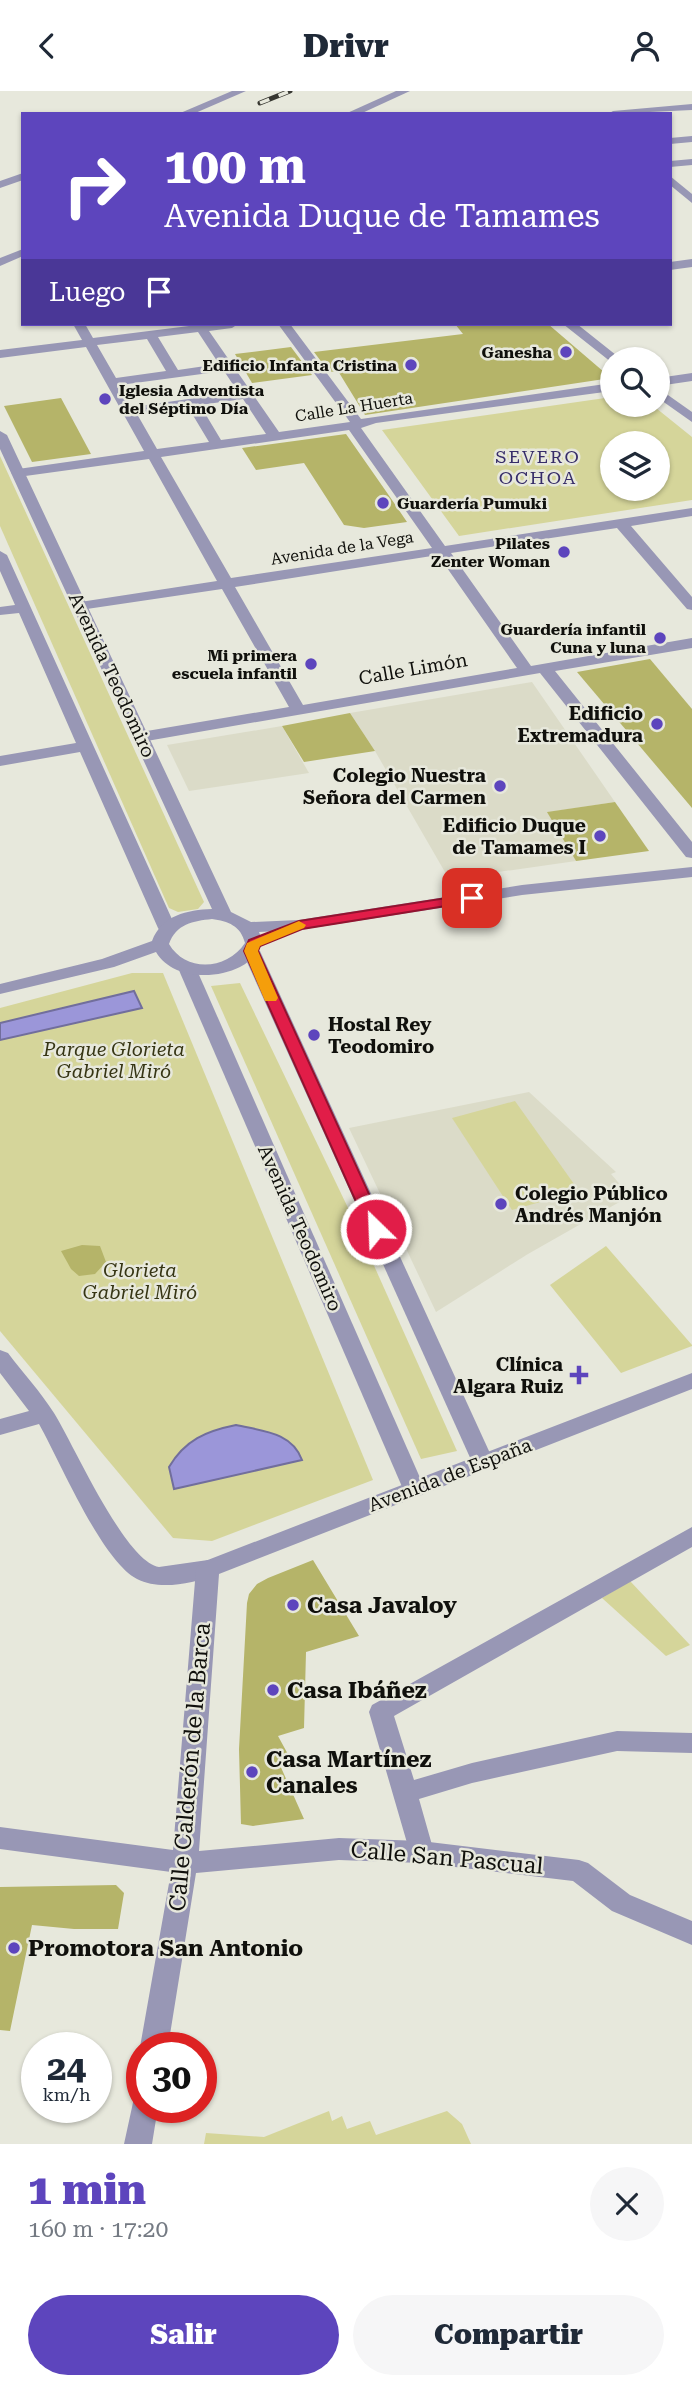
<!DOCTYPE html>
<html lang="es">
<meta charset="utf-8">
<style>
:root{--surface:#fff;--page:#f6f6f7;--text:#1f2937;--muted:#747a83;--accent:#5d45bd}
body{margin:0;font-family:"Roboto Serif",serif;background:var(--page);color:var(--text);height:100vh;display:flex;flex-direction:column;font-size:26px;white-space:nowrap}
*{box-sizing:border-box;margin:0}
p{font-size:23px;color:var(--muted)}
.icon{flex:none;width:38px;height:38px;fill:none;stroke:currentColor;stroke-width:2;stroke-linecap:round;stroke-linejoin:round}
.map{position:relative;height:2053px;overflow:hidden}
.details{display:flex;flex-direction:column;background:var(--surface);flex:1}
.details>*{flex:none}
.top-card{position:absolute;left:21px;top:21px;width:651px;height:214px;border-radius:0px;box-shadow:0 2px 5px #0004;background:#5d45bd;color:#fff;overflow:hidden}
.fabs{position:absolute;left:600px;top:256px;display:grid;gap:14px}
.fabs a{display:grid;place-items:center;width:70px;height:70px;border-radius:50%;background:var(--surface);box-shadow:0 2px 5px #0004;font-size:35px}
.speed{position:absolute;left:21px;top:1941px;display:flex;gap:14px;font-size:35px;font-weight:700;text-align:center}
.speed>*{display:grid;place-content:center;width:91px;height:91px;border-radius:50%;background:var(--surface);box-shadow:0 2px 5px #0004;line-height:1}
.speed small{font-size:18px;font-weight:400}
.speed .limit{border:10px solid #d22;background:#fff;color:#111}
.pin{position:absolute;display:grid;place-items:center;width:60px;height:60px;color:#fff;margin:-30px;border-radius:14px;box-shadow:0 4px 10px #0006}
.me{position:absolute;width:77px;margin:-38px;rotate:336deg;stroke-linejoin:round;filter:drop-shadow(0 0 5px #0008)}
.turn{display:flex;align-items:center;gap:24px;height:147px;padding:0 28px;font-size:32px}
.turn .icon{width:91px;height:91px;stroke-width:2.5}
.turn b{display:block;font-size:49px;line-height:60px}
.then{display:flex;align-items:center;height:66px;padding:0 28px;background:#0003;gap:14px;font-size:26px}
.round{display:grid;place-items:center;flex:none;width:74px;height:74px;border-radius:37px;background:var(--page)}
.head{display:flex;align-items:center;justify-content:space-between;height:119px;padding:0 28px}
h1{font-size:42px;font-weight:800;line-height:52px;color:var(--accent)}
.button{display:flex;gap:14px;margin-top:auto;padding:14px 28px}
.button a{flex:1;height:80px;border-radius:42px;background:var(--accent);color:#fff;font-size:28px;font-weight:800;line-height:80px;text-align:center}
.button a+a{background:var(--page);color:var(--text)}
header{display:flex;justify-content:space-between;align-items:center;height:91px;padding:0 28px;background:var(--surface);font-size:32px;font-weight:800}
.map>svg:first-child{display:block}
</style>
<header><svg class="icon" aria-label="back" viewBox="0 0 24 24"><path d="M15 5l-7 7 7 7"/></svg>Drivr<svg class="icon" aria-label="person" viewBox="0 0 24 24"><circle cx="12" cy="8" r="4"/><path d="M4 21q1-7 8-7t8 7"/></svg></header>
<div class="map">
<svg width="692" height="2053" viewBox="0 0 692 2053">
<rect width="100%" height="100%" fill="#e7e8dc"/>
<g fill="#dbdbc8">
<polygon points="532,591 615,711 549,721 576,770 449,788 375,660 350,622"/>
<polygon points="282,635 309,682 189,700 167,654"/>
<polygon points="529,1001 616,1081 611,1083 630,1105 528,1163 436,1221 349,1037"/>
</g>
<g fill="#d5d59a" fill-rule="evenodd">
<path d="M612 306V313H651L692 346V409L459 445 382 339ZM612 352H658V397H612Z"/>
<polygon points="0,365 204,811 198,818 178,821 169,817 0,435"/>
<polygon points="132,882 163,882 373,1389 212,1450 173,1447 0,1240 0,917"/>
<polygon points="240,892 350,1121 457,1360 421,1368 211,895"/>
<polygon points="515,1010 579,1100 512,1119 452,1027"/>
<polygon points="606,1155 692,1254 692,1255 621,1282 550,1194"/>
<polygon points="630,1490 690,1554 666,1565 602,1507"/>
<polygon points="329,2020 332,2030 342,2025 347,2038 370,2030 376,2044 447,2020 462,2033 471,2053 204,2053 206,2042 264,2046"/>
</g>
<g fill="#9b96d9" stroke="#716e9c" stroke-width="2">
<polygon points="134,900 142,917 0,949 0,932"/>
<path d="M236 1334C262 1340 292 1341 302 1369L174 1398 169 1376C185 1349 206 1340 236 1334Z"/>
</g>
<g fill="#b5b469">
<polygon points="455,233 548,233 611,287 365,324 338,280 329,281 314,261 463,243"/>
<polygon points="291,256 312,284 252,292 235,263"/>
<polygon points="61,307 91,363 32,371 4,315"/>
<polygon points="346,343 390,406 407,431 364,437 344,434 304,372 256,379 242,357"/>
<polygon points="650,568 692,618 692,717 577,581"/>
<polygon points="350,622 375,660 304,671 282,635"/>
<polygon points="615,711 649,760 576,770 547,721"/>
<polygon points="82,1154 100,1155 106,1171 95,1183 79,1185 71,1178 61,1160"/>
<polygon points="313,1469 359,1545 306,1561 304,1637 278,1645 290,1667 279,1672 304,1728 253,1735 241,1733 239,1658 247,1512 249,1503 257,1493 268,1487"/>
<polygon points="116,1794 124,1802 118,1838 74,1838 32,1834 10,1940 0,1939 0,1796"/>
</g>
<g fill="none" stroke-linecap="round" stroke-linejoin="round">
<g fill="#9897b5" fill-rule="evenodd">
<polygon points="232,0 246,0 193,23 178,23"/>
<polygon points="692,13 692,19 608,23 613,20"/>
<polygon points="692,45 692,51 670,53 670,47"/>
<polygon points="692,68 692,74 670,76 670,70"/>
<polygon points="23,82 23,89 0,97 0,90"/>
<polygon points="670,85 692,103 692,112 670,94"/>
<polygon points="692,168 692,176 670,179 670,171"/>
<path d="M73 233H85L93 247 205 233H238L232 237 209 240 279 341 350 331 278 233H290L361 328 612 292V300L376 332 361 337 445 455 692 417V425L631 435 692 506V519L687 518 617 437 451 462 531 575 692 547V557L555 580 692 751V767L686 766 540 582 141 651 135 649 133 646 135 643 141 641 289 616 222 498 80 519 73 515 80 511 217 490 149 368 18 386 11 382 18 378 144 360 86 256 0 267V259L82 249ZM198 241 219 273 178 279 158 246ZM147 248 166 280 116 287 97 254ZM224 280 238 301 132 316 120 294ZM243 308 266 343 221 349 200 314ZM188 316 209 351 157 358 137 323ZM349 339 432 457 231 487 161 366ZM438 464 517 577 303 614 235 496Z"/>
<polygon points="563,233 577,233 621,268 612,268 611,271"/>
<polygon points="692,282 692,290 658,295 658,287"/>
<polygon points="658,297 692,321 692,331 658,307"/>
<polygon points="0,460 7,464 176,837 173,841 161,841 158,837 80,661 0,675 0,665 76,652 19,522 0,524 0,516 15,514 0,480"/>
<polygon points="251,855 260,860 494,1371 491,1377 483,1379 475,1377 472,1371 242,860"/>
<polygon points="187,872 196,877 425,1398 422,1404 414,1406 406,1404 403,1398 178,877"/>
<path d="M0 1259 8 1262C23 1282 40 1300 54 1322 73 1352 125 1471 159 1476L208 1469 216 1472 220 1478 216 1484C193 1492 160 1500 137 1488 101 1469 60 1370 39 1333L0 1344V1328L29 1320 0 1282Z"/>
<polygon points="692,1436 692,1456 394,1625 414,1689 472,1672 617,1640 692,1642 692,1662 617,1660 472,1692 419,1708 434,1761 430,1769 421,1772 412,1769 369,1621 372,1614"/>
</g>
<g fill="#9897b5" fill-rule="evenodd">
<polygon points="396,0 410,0 360,23 345,23"/>
<polygon points="23,158 23,165 0,175 0,167"/>
<path d="M0 340 7 344 231 821 251 831 299 829 522 794 692 776V786L522 804 299 839 259 841 263 852C257 862 251 870 240 876 214 889 172 888 156 861L114 876 0 903V893L102 868 152 850C162 824 187 819 212 818L0 358ZM212 828C228 830 241 835 245 852 227 879 186 882 169 853 176 833 193 830 212 828Z"/>
<polygon points="692,1282 692,1298 219,1483 199,1760 339,1747 421,1750 579,1769 588,1772 630,1804 692,1830 692,1854 612,1820 573,1790 421,1772 339,1769 196,1782 168,1956 142,1956 142,1959 140,1956 171,1781 0,1758 0,1736 173,1759 196,1478 200,1472"/>
<polygon points="142,2004 142,2016 158,2016 152,2053 124,2053 134,2007"/>
</g>
<defs>
<polyline id="rail" points="260,12 290,0"/>
</defs>
<use href="#rail" stroke="#373731" stroke-width="5"/>
<use href="#rail" stroke="#e7e8dc" stroke-width="3.5" stroke-dasharray="10" stroke-linecap="butt"/>
</g>
<polygon fill="#e11d48" stroke="#92132f" stroke-width="2" points="472,803 479,807 477,810 302,838 260,855 258,860 385,1138 376,1143 370,1142 244,860 249,849 299,830"/>
<polygon fill="#f59e0b" points="299,830 306,834 304,837 260,855 258,860 278,907 276,910 265,910 244,860 247,852"/>
<g fill="#5d45bd" stroke="#e7e8dc" stroke-width="2.5">
<circle cx="566" cy="261" r="7"/>
<circle cx="411" cy="274" r="7"/>
<circle cx="105" cy="308" r="7"/>
<circle cx="383" cy="412" r="7"/>
<circle cx="564" cy="461" r="7"/>
<circle cx="660" cy="547" r="7"/>
<circle cx="311" cy="573" r="7"/>
<circle cx="657" cy="633" r="7"/>
<circle cx="500" cy="695" r="7"/>
<circle cx="600" cy="745" r="7"/>
<circle cx="314" cy="944" r="7"/>
<circle cx="501" cy="1113" r="7"/>
<path d="M575.5 1273.5h7v7h7v7h-7v7h-7v-7h-7v-7h7z"/>
<circle cx="293" cy="1514" r="7"/>
<circle cx="273" cy="1599" r="7"/>
<circle cx="252" cy="1681" r="7"/>
<circle cx="14" cy="1857" r="7"/>
</g>
<g text-anchor="middle" dominant-baseline="central" stroke-width="5" stroke-linejoin="round" paint-order="stroke">
<g font-size="16" font-weight="bold" fill="#10100c" stroke="#e7e8dc" text-anchor="end">
<text x="552" y="261">Ganesha</text>
<text x="397" y="274">Edificio Infanta Cristina</text>
<text x="119" y="299" text-anchor="start">Iglesia Adventista<tspan x="119" dy="18">del Séptimo Día</tspan></text>
<text x="397" y="412" text-anchor="start">Guardería Pumuki</text>
<text x="550" y="452">Pilates<tspan x="550" dy="18">Zenter Woman</tspan></text>
<text x="646" y="538">Guardería infantil<tspan x="646" dy="18">Cuna y luna</tspan></text>
<text x="297" y="564">Mi primera<tspan x="297" dy="18">escuela infantil</tspan></text>
</g>
<g font-size="16" fill="#10100c" stroke="#e7e8dc">
<text transform="translate(354 316) rotate(-9)">Calle La Huerta</text>
<text transform="translate(342 457) rotate(-9)">Avenida de la Vega</text>
</g>
<g font-size="18" letter-spacing="2" fill="#372d69" stroke="#e7e8dc">
<text x="538" y="365">SEVERO<tspan x="538" dy="21">OCHOA</tspan></text>
</g>
<g font-size="19" fill="#10100c" stroke="#e7e8dc">
<text transform="translate(413 578) rotate(-10)">Calle Limón</text>
<text transform="translate(112 584) rotate(65)">Avenida Teodomiro</text>
<text transform="translate(300 1137) rotate(66)">Avenida Teodomiro</text>
<text transform="translate(450 1384) rotate(-21)">Avenida de España</text>
</g>
<g font-size="19" font-weight="bold" fill="#10100c" stroke="#e7e8dc" text-anchor="end">
<text x="643" y="622">Edificio<tspan x="643" dy="22">Extremadura</tspan></text>
<text x="486" y="684">Colegio Nuestra<tspan x="486" dy="22">Señora del Carmen</tspan></text>
<text x="586" y="734">Edificio Duque<tspan x="586" dy="22">de Tamames I</tspan></text>
<text x="328" y="933" text-anchor="start">Hostal Rey<tspan x="328" dy="22">Teodomiro</tspan></text>
<text x="515" y="1102" text-anchor="start">Colegio Público<tspan x="515" dy="22">Andrés Manjón</tspan></text>
<text x="563" y="1273">Clínica<tspan x="563" dy="22">Algara Ruiz</tspan></text>
</g>
<g font-size="19" font-style="italic" fill="#363514" stroke="#e7e8dc">
<text x="114" y="958">Parque Glorieta<tspan x="114" dy="22">Gabriel Miró</tspan></text>
<text x="140" y="1179">Glorieta<tspan x="140" dy="22">Gabriel Miró</tspan></text>
</g>
<g font-size="23" font-weight="bold" fill="#10100c" stroke="#e7e8dc" text-anchor="start">
<text x="307" y="1514">Casa Javaloy</text>
<text x="287" y="1599">Casa Ibáñez</text>
<text x="266" y="1668">Casa Martínez<tspan x="266" dy="26">Canales</tspan></text>
<text x="28" y="1857">Promotora San Antonio</text>
</g>
<g font-size="23" fill="#10100c" stroke="#e7e8dc">
<text transform="translate(190 1676) rotate(-85)">Calle Calderón de la Barca</text>
<text transform="translate(447 1767) rotate(5)">Calle San Pascual</text>
</g>
</g>
</svg>
<div class="fabs">
<a><svg class="icon" aria-label="search" viewBox="0 0 24 24"><circle cx="10" cy="10" r="6"/><path d="M15 15l6 6"/></svg></a>
<a><svg class="icon" aria-label="layers" viewBox="0 0 24 24"><path d="M12 4l9 5-9 5-9-5zM3 14l9 5 9-5"/></svg></a>
</div>
<div class="speed"><div>24<small>km/h</small></div><div class="limit">30</div></div>
<div class="pin" style="left:472px;top:807px;background:#d93025"><svg class="icon" aria-label="arrive" viewBox="0 0 24 24"><path d="M6 21V4h12l-3 4 3 4H6"/></svg></div>
<svg class="me" style="left:376px;top:1138px" viewBox="-20 -20 40 40"><circle r="17" fill="#e11d48" stroke="#fff" stroke-width="3"/><path d="M0-11L8 9 0 5-8 9z" fill="#fff"/></svg>
<div class="top-card">
<div class="turn"><svg class="icon" aria-label="right" viewBox="0 0 24 24"><path d="M7 20v-9h11M14 6l5 5-5 5"/></svg><div><b>100 m</b>Avenida Duque de Tamames</div></div>
<div class="then">Luego<svg class="icon" aria-label="arrive" viewBox="0 0 24 24"><path d="M6 21V4h12l-3 4 3 4H6"/></svg></div>
</div>
</div>
<section class="details">
<div class="head"><div><h1>1 min</h1><p>160 m · 17:20</p></div><a class="round"><svg class="icon" aria-label="close" viewBox="0 0 24 24"><path d="M6 6l12 12M18 6L6 18"/></svg></a></div>
<div class="button"><a>Salir</a><a>Compartir</a></div>
</section>
